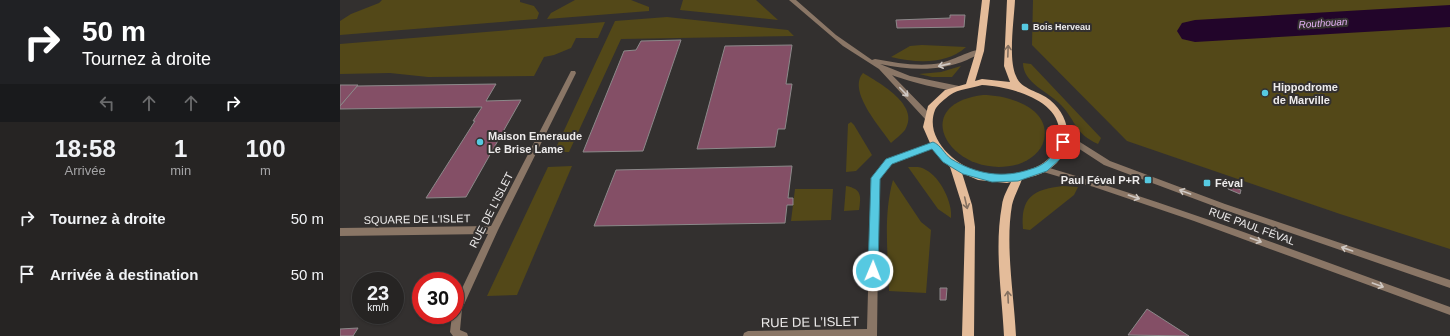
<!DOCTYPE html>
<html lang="fr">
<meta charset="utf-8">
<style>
:root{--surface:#262423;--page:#323030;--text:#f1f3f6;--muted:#a4a4a6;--line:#424141}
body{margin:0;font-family:Helvetica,sans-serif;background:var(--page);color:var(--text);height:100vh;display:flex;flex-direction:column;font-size:15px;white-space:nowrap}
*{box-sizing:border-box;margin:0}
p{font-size:13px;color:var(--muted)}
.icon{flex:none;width:22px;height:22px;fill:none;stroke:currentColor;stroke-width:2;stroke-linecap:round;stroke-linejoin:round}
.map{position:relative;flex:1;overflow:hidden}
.details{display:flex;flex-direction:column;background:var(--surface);width:340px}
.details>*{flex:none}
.banner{background:#202124;color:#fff;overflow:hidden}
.speed{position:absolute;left:12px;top:272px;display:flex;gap:8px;font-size:20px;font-weight:700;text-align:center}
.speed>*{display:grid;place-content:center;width:52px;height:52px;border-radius:50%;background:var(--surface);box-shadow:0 1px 3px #0004,0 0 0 1px var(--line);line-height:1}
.speed small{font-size:10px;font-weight:400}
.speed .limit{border:6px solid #d22;background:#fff;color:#111}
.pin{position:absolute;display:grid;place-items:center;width:34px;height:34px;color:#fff;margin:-17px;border-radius:8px;box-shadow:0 2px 6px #0006}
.me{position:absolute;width:44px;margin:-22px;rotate:1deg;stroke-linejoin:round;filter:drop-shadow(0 0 3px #0008)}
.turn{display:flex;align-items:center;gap:14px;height:84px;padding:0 16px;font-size:18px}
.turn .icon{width:52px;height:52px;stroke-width:2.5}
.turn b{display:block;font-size:28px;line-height:34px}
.lanes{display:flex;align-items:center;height:38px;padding:0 16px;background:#0003;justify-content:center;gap:20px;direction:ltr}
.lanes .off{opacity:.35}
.eta{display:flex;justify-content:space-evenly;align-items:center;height:68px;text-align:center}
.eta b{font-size:24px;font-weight:700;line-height:28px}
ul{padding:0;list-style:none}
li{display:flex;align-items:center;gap:12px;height:56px;padding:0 16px}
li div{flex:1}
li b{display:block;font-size:15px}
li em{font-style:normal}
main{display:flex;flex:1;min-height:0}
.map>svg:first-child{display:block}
</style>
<main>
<section class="details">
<div class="banner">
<div class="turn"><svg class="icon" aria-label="right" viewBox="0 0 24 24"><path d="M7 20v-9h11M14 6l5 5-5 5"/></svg><div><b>50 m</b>Tournez à droite</div></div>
<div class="lanes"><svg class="icon off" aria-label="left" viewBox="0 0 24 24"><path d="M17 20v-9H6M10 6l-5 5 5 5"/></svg><svg class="icon off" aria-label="ahead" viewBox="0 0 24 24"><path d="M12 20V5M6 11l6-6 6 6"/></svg><svg class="icon off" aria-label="ahead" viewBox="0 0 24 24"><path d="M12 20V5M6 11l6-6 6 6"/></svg><svg class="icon" aria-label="right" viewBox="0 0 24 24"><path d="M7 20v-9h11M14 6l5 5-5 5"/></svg></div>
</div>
<div class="eta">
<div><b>18:58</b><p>Arrivée</p></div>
<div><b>1</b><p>min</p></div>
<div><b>100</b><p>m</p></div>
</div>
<ul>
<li><svg class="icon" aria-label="right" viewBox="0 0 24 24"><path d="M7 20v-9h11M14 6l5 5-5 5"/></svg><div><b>Tournez à droite</b></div><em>50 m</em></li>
<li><svg class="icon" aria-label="arrive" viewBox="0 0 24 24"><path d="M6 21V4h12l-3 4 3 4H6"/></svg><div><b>Arrivée à destination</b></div><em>50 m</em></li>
</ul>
</section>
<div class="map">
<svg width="1110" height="336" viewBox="0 0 1110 336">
<rect width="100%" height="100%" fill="#33302f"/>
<g fill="#534818">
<polygon points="42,0 180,0 180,2 194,6 199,13 197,19 0,35 0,21 11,14 39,3"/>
<polygon points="235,0 291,0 309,7 309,11 207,19 211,13"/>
<polygon points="343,0 416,0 438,20 340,10"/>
<polygon points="693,0 1110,0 1110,249 1000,214 787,141 692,45"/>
<polygon points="327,17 448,30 454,36 281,39 229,152 214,152 275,21"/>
<polygon points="265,22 258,38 236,38 231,48 214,55 204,57 194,76 88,77 50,73 0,74 0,44"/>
<path d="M582 45 626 47C606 65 576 63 551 57L570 46Z"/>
<path d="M683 63 691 64 761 138 758 144C734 133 737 122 721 105 709 92 683 83 683 63Z"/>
<polygon points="621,66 612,77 592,77 579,74 601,72"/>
<path d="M523 73C539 83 581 105 565 130 561 135 555 139 551 143 541 128 507 91 523 73Z"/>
<path d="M643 95C667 95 711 107 704 140 701 152 690 160 679 164 614 183 564 105 643 95Z"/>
<polygon points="511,122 514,125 532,155 516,171 506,172 508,124"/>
<polygon points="232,166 177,295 147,296 208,167"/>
<path d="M568 167C575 167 581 166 586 170 600 177 613 203 611 218L598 209Z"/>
<path d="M553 180 581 222 591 230 586 293 549 291C548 254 543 215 553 180Z"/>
<path d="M506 186C522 189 521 196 519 210L504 211Z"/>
<path d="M723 186 738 187 734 195 690 230 683 229C680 198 693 189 723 186Z"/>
<polygon points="455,189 493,189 491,220 451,221"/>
</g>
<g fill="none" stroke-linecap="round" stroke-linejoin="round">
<polygon fill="#22052a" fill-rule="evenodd" points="1110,5 1110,27 855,42 842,39 837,31 842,23 855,20"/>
</g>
<g fill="#844f66" stroke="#8c898a">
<polygon points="610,15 625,15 624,27 557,28 556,20 610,18"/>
<polygon points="341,40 303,151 243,152 284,51 296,50 301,41"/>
<polygon points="452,45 446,84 452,84 445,129 438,129 435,147 357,149 385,46"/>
<polygon points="156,84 146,101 181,100 126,197 86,198 135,121 133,121 142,107 0,109 0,106 17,86"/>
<polygon points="0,85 18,85 0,106"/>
<polygon points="452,166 448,198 453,198 453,205 447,205 445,223 254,226 276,170"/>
<polygon points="889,185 901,190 900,194 888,189"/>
<polygon points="600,288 607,288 606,300 600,300"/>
<polygon points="807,309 849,336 788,335"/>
<polygon points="18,328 13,336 0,336 0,329"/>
</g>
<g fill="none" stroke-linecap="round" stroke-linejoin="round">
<g fill="#8a7666" fill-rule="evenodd">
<path d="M449 0H456L496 35 532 60 535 59C557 63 579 67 601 63 612 61 634 48 642 50L643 51C639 55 632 57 627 60 598 72 570 70 540 64L570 76 619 86 620 88 619 90C606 92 564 80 552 75L591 115 592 117 588 120 585 119 539 69 503 46Z"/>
<polygon points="231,71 235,71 236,73 158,230 122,309 120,330 127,333 128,336 113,336 110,332 112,315 115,315 115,303 148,234 0,236 0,228 151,226"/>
<polygon points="724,132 770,161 885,204 1110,280 1110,288 879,208 764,165 721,137 720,135 721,133"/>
<polygon points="593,142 596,143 597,145 596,147 552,164 539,179 537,336 403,336 404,333 408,331 527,329 531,178 546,160"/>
<path d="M703 166C841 207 975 258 1110 307V315L854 221 754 187 700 171 699 169 700 167Z"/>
</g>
<path fill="#e4bc9a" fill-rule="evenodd" d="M642 0H650L644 51 635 81 642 79 670 82 664 66 667 0H675C674 20 668 59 676 76 681 90 700 91 710 100 733 119 735 153 708 170 700 175 691 177 682 179 679 188 674 196 672 205 665 246 674 294 676 336H664C662 294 654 248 662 205 663 197 667 190 671 182L667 183 638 180 622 173 632 205 635 227 634 336H622L625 227 622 205 610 167 593 150 583 127 588 106 605 90 626 84 636 51ZM642 85C672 87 729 101 718 143 715 154 706 163 696 167 679 175 657 178 639 172 615 165 584 138 595 110 597 105 606 98 610 95 618 89 633 88 642 85Z"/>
</g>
<defs><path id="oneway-shaft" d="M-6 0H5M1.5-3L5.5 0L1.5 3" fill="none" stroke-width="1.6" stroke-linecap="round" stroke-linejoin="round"/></defs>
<g stroke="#836f5f">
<use href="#oneway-shaft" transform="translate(668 51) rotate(-88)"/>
<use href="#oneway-shaft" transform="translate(626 203) rotate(77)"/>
<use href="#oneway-shaft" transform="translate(668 297) rotate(-93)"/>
</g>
<g stroke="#cfc8c3">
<use href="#oneway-shaft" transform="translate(604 65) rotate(167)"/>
<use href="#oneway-shaft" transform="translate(564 92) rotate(46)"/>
<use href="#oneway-shaft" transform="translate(845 192) rotate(-160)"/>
<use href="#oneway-shaft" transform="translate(794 197) rotate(19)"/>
<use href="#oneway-shaft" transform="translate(916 240) rotate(20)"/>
<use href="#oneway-shaft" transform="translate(1007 249) rotate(-161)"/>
<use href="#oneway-shaft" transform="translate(1038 285) rotate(20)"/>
</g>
<path fill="#56c9e1" stroke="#388392" d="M723 139 728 142 720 159 707 171 678 181 652 182 623 174 603 162 592 149 552 164 540 179 538 271 537 274 533 275 530 274 528 271 531 178 546 159 593 142C601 145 604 154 611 159 636 174 663 179 691 169 699 167 708 162 713 154 716 150 718 145 720 140Z"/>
<g fill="#56c9e1" stroke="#33302f" stroke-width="1.5">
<rect x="681" y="23" width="8" height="8" rx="2"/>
<circle cx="925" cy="93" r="4"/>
<circle cx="140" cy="142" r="4"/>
<rect x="804" y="176" width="8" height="8" rx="2"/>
<rect x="863" y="179" width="8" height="8" rx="2"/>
</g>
<g text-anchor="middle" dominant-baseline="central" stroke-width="4" stroke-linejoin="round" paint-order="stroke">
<g font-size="9" font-weight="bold" fill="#edebeb" stroke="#33302f" text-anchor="start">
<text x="693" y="27">Bois Herveau</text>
</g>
<g font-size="10" font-style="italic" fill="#e6b3f7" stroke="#33302f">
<text transform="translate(983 23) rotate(-4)">Routhouan</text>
</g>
<g font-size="11" font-weight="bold" fill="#edebeb" stroke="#33302f" text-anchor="start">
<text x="933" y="87">Hippodrome<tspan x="933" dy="13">de Marville</tspan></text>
<text x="148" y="136">Maison Emeraude<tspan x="148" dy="13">Le Brise Lame</tspan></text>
<text x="800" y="180" text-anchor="end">Paul Féval P+R</text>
<text x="875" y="183">Féval</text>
</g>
<g font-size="11" fill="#edebeb" stroke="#33302f">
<text transform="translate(151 210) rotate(-63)">RUE DE L’ISLET</text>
<text transform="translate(77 219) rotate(-1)">SQUARE DE L'ISLET</text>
<text transform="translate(912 226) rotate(20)">RUE PAUL FÉVAL</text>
</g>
<g font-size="13" fill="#edebeb" stroke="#33302f">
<text transform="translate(470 322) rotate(-1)">RUE DE L’ISLET</text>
</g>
</g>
</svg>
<div class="speed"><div>23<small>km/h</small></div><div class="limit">30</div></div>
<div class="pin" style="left:723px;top:142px;background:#d93025"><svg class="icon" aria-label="arrive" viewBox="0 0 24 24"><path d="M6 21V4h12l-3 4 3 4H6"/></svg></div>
<svg class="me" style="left:533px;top:271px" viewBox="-20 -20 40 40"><circle r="17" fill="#56c9e1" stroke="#fff" stroke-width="3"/><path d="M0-11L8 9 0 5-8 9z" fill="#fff"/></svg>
</div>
</main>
